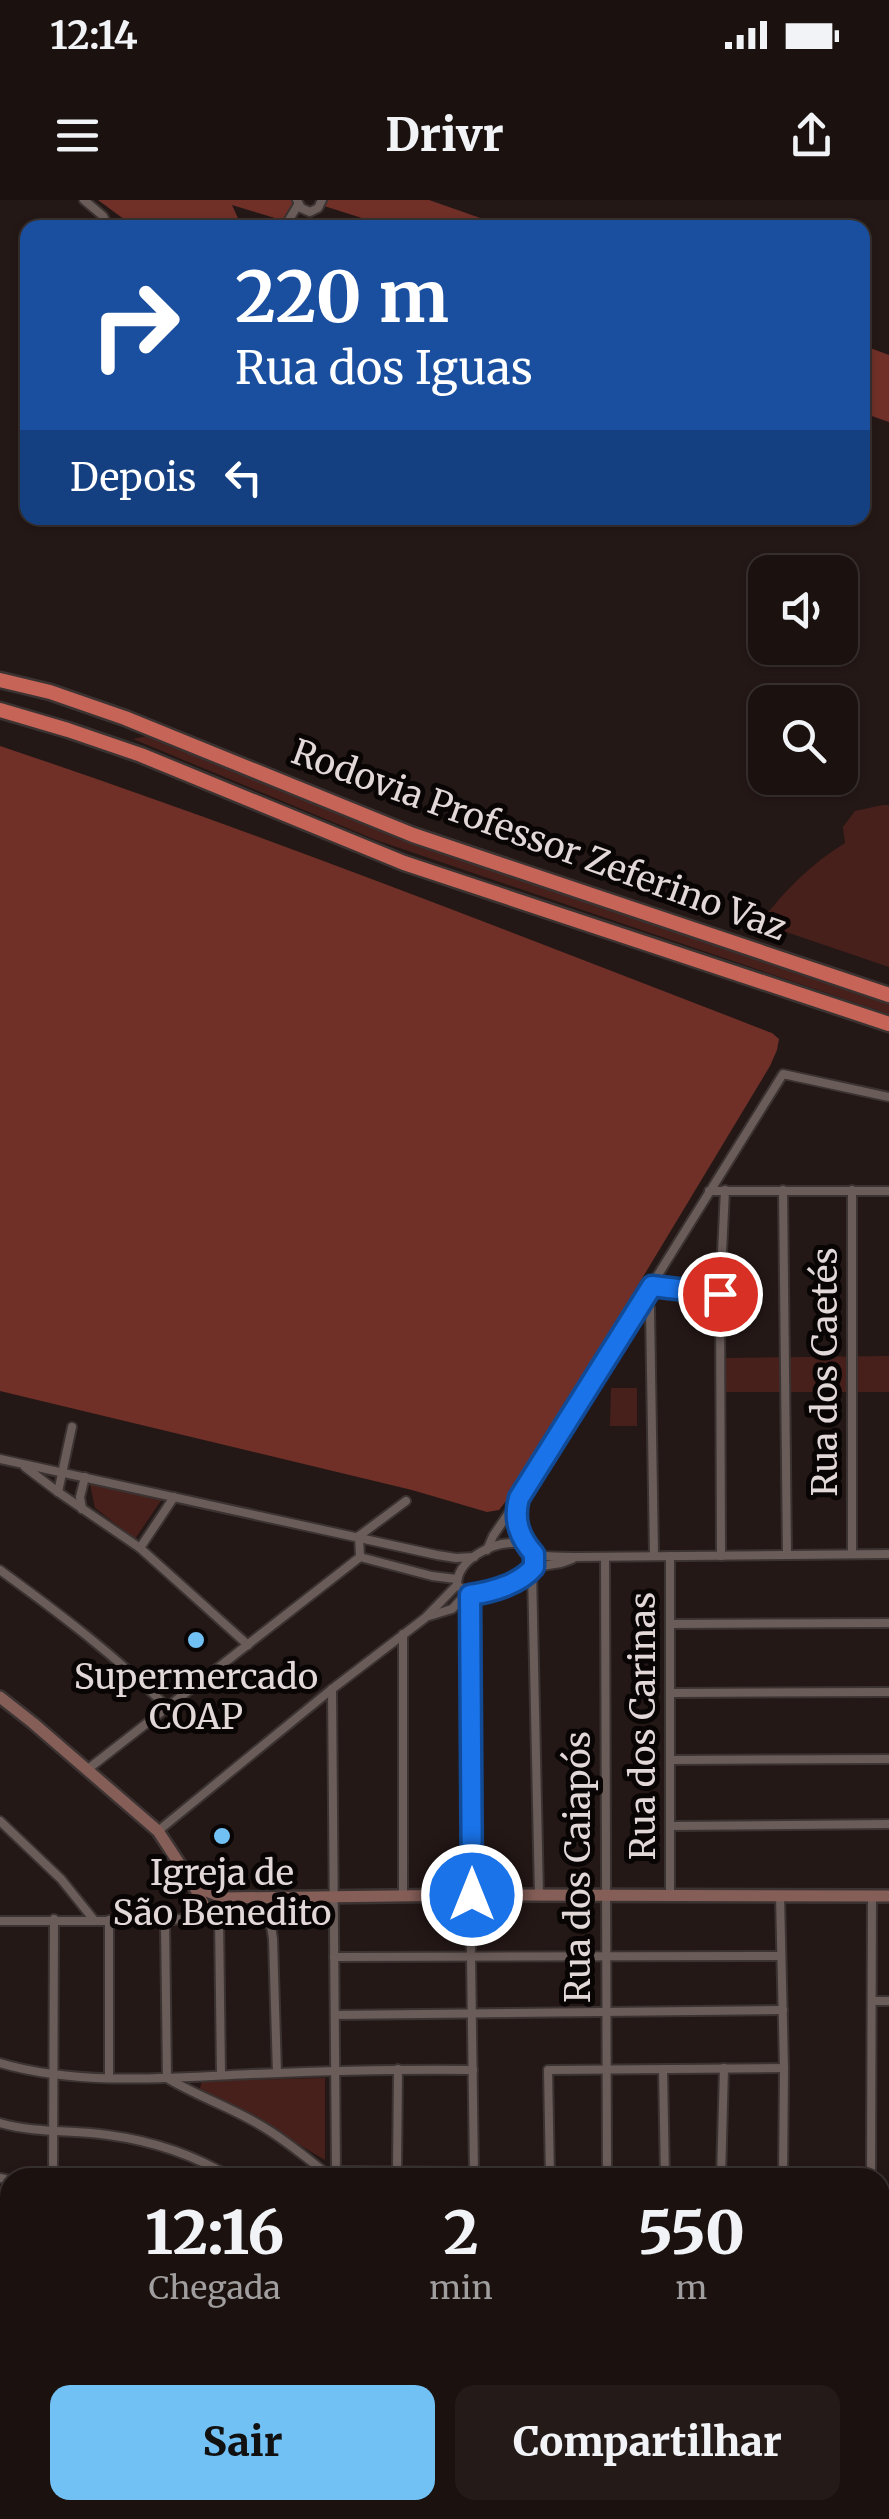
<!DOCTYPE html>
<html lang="pt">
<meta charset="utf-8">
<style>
:root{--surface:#1b1210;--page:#241b19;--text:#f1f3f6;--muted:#a09e9f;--line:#393230;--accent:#72c1f5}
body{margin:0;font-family:Merriweather,serif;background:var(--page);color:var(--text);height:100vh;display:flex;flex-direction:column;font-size:38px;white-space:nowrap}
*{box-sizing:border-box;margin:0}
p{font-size:32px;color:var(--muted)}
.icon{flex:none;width:55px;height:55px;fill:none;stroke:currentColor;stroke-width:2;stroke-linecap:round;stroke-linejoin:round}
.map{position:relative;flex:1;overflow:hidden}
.drawer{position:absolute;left:0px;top:1968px;width:890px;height:352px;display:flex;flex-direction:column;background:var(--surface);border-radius:30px 30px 0 0;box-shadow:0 2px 8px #0004,0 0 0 2px var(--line)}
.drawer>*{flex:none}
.top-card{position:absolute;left:20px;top:20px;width:850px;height:305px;border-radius:20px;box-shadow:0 2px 8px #0004,0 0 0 2px var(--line);background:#1a4fa0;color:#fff;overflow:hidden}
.buttons{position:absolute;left:748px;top:355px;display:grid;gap:20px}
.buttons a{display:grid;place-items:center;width:110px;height:110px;border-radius:20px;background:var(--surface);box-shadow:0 2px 8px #0004,0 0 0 2px var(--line);font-size:50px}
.pin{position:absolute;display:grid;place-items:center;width:85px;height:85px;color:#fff;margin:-42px;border:5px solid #fff;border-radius:50%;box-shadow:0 2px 10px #0007}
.me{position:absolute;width:110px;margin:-55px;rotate:0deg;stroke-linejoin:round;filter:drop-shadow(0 0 8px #0008)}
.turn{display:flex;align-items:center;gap:35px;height:210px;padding:0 50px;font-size:45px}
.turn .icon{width:130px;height:130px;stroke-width:2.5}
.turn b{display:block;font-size:70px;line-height:85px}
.then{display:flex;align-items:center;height:95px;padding:0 50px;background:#0003;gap:20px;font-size:38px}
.eta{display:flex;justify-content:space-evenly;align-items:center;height:170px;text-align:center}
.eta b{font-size:60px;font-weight:800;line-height:70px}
.primary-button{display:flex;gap:20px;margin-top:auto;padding:20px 50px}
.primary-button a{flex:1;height:115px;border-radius:20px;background:var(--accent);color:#111;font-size:40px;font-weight:800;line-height:115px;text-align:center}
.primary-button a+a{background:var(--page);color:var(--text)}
.status{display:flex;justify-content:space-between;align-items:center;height:70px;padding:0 50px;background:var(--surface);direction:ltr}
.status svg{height:28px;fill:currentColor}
header{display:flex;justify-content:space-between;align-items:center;height:130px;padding:0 50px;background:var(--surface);font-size:45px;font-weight:800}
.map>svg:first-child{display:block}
</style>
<div class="status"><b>12:14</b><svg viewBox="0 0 49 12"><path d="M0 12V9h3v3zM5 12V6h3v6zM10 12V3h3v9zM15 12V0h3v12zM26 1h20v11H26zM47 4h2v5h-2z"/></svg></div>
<header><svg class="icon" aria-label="menu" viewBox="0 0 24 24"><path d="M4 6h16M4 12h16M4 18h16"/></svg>Drivr<svg class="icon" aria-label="share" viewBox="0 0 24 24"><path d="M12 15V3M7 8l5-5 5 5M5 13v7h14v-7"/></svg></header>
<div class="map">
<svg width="889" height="2319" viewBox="0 0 889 2319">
<rect width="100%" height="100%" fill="#241816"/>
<g fill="#48201b">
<polygon points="152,535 258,580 385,630 889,802 889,814 376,640 133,539"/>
<path d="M883 605H889V767L760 723C784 691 811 664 845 643L843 627 855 611Z"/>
<polygon points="889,1156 889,1192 725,1192 725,1158"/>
<polygon points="611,1188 637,1188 637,1226 610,1226"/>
<polygon points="90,1284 162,1299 135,1339 95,1308"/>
<polygon points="325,1878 325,1960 246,1913 199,1892 202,1881"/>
<polygon points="0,1985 10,1987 10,2094 0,2084"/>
</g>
<g fill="#703028">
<polygon points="98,0 297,0 285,21 232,5 242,27 136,28"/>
<polygon points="322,0 429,0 506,27 390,27 321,5"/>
<polygon points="862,145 889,155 889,222 863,213"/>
<path d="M0 546C260 633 516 734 772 833L779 839 777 850 770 866 514 1291 499 1310 487 1312 412 1290 0 1191Z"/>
</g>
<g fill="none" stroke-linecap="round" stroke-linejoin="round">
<defs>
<g id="street">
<polyline points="84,0 103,16 109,28"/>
<polyline points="297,0 301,8 310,12 318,8 322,0"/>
<polyline points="284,28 298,5"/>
<polyline points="783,990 787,1355"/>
<polyline points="709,991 889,991"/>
<polyline points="652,1086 720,1094"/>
<polyline points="643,1100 650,1108 654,1356"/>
<polyline points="0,1259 437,1355 456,1358 474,1357"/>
<polyline points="25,1267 58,1292 140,1348 248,1445"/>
<polyline points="58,1292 72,1227"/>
<path d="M518 1302C514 1319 518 1331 526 1345"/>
<polyline points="82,1309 80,1297 85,1277"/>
<polyline points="359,1336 406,1301"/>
<polyline points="140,1348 174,1297"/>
<polyline points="487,1350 493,1336 519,1298 783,874 889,897"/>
<path d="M534 1354C535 1360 536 1365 532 1370 524 1383 485 1393 470 1395L457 1385C457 1360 491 1342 516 1343 525 1344 529 1351 536 1354 546 1358 564 1356 576 1357L889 1354"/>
<polyline points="852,1354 852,990"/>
<polyline points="721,1356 720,1094 725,990"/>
<polyline points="360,1357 432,1376 456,1379"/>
<polyline points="605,1357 607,1978"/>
<polyline points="535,1367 561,1363 572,1359"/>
<path d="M0 1370C59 1413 116 1456 167 1507"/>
<polyline points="532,1371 539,1696"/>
<polyline points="429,1416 452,1409 466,1394"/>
<polyline points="670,1424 889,1423"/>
<polyline points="670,1493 889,1492"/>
<polyline points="670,1560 889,1559"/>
<polyline points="88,1569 360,1357 359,1336"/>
<polyline points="0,1621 61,1679 94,1720"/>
<polyline points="671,1626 889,1624"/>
<polyline points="158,1631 332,1489 425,1418 457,1385"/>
<polyline points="670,1695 670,1356"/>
<polyline points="403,1696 403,1434"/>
<polyline points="780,1696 784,1868 783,1978"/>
<polyline points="269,1713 273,1739 277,1873"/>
<polyline points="219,1718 221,1875"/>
<polyline points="109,1720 109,1877"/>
<polyline points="0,1721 165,1721 209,1715"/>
<polyline points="165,1721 167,1878"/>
<polyline points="334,1757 781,1756"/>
<polyline points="872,1801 889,1801"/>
<polyline points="335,1815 783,1810"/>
<path d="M0 1863C77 1886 171 1878 251 1874 325 1871 398 1869 473 1870"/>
<polyline points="663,1869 665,1978"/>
<path d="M167 1878C197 1896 230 1907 260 1925 286 1940 308 1959 332 1978"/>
<path d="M0 1923C34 1933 72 1930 108 1935 153 1941 193 1954 232 1978"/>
<polyline points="336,1971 474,1972 471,1757 470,1395"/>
<polyline points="397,1971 398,1869"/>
<polyline points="0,1978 10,1980"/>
<polyline points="53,1978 54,1719"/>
<polyline points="331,1978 336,1971 332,1489"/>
<polyline points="550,1978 548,1870 784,1868"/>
<polyline points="721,1978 724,1868"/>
<polyline points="871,1978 872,1697"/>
<polyline points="880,1993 889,1992"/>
<polyline points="0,2093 10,2102"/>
<polyline points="880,2100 889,2100"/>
<polyline points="0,2232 10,2221"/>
<polyline points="0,2274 10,2280"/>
<polyline points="54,2310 67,2319"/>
<polyline points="241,2310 251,2319"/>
<polyline points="363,2310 373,2319"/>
<polyline points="451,2310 461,2319"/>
<polyline points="830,2310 835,2319"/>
<polyline points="42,2319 47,2310"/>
<polyline points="319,2319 327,2310"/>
<polyline points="479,2319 487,2310"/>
</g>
<g id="secondary">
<path d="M0 1497 33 1523 158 1631 194 1686 209 1715C241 1727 261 1720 286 1698"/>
<polyline points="194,1686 224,1698 472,1695 889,1696"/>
<polyline points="880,2290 889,2288"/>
<polyline points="690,2319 741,2310"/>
</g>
<g id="highway">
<polyline points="0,480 50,492 125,518 413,635 889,795"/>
<polyline points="0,510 68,530 141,555 404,663 889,824"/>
</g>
</defs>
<use href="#street" stroke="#3b3332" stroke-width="12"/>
<use href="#secondary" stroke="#3b3332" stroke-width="16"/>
<use href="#highway" stroke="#3b3332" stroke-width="19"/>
<use href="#street" stroke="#6a5c59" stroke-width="8"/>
<use href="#secondary" stroke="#865e58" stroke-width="11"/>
<use href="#highway" stroke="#c66457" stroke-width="14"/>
</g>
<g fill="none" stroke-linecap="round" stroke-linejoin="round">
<defs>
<path id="route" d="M472 1695 470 1395C492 1392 520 1384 534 1367V1354C519 1337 513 1320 519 1298L652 1086 720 1094"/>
</defs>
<use href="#route" stroke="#114b97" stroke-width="25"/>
<use href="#route" stroke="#1a73e8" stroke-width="18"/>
</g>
<g fill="#72c1f5" stroke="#090505" stroke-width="4">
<circle cx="196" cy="1440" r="10"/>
<circle cx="222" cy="1636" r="10"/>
</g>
<g text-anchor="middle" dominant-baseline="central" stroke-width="10" stroke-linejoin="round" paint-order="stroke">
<g font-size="35" fill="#e1d8d7" stroke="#090505">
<text transform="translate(539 640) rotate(20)">Rodovia Professor Zeferino Vaz</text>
<text transform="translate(825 1172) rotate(-90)">Rua dos Caetés</text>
<text transform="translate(643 1526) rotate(-90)">Rua dos Carinas</text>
<text transform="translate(578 1667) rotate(-90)">Rua dos Caiapós</text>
</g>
<g font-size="35" fill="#e1d8d7" stroke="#090505">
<text x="196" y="1477">Supermercado<tspan x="196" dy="40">COAP</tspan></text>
<text x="222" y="1673">Igreja de<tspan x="222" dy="40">São Benedito</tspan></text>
</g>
</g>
</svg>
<div class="buttons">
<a><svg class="icon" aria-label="sound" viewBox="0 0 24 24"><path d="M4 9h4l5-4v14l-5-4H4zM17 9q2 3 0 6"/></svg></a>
<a><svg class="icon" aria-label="search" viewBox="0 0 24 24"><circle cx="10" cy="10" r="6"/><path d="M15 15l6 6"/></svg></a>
</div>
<div class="pin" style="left:720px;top:1094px;background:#d93025"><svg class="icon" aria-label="arrive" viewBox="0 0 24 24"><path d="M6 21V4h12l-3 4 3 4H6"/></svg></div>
<svg class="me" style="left:472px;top:1695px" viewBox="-20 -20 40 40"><circle r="17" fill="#1a73e8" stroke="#fff" stroke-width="3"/><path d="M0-11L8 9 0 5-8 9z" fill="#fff"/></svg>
<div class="top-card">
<div class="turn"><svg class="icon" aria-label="right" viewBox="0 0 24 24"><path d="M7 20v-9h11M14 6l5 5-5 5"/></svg><div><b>220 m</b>Rua dos Iguas</div></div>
<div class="then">Depois<svg class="icon" aria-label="left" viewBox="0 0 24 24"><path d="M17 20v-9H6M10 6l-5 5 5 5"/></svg></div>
</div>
<section class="drawer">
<div class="eta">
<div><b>12:16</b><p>Chegada</p></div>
<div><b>2</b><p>min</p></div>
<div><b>550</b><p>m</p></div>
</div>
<div class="primary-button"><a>Sair</a><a>Compartilhar</a></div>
</section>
</div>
